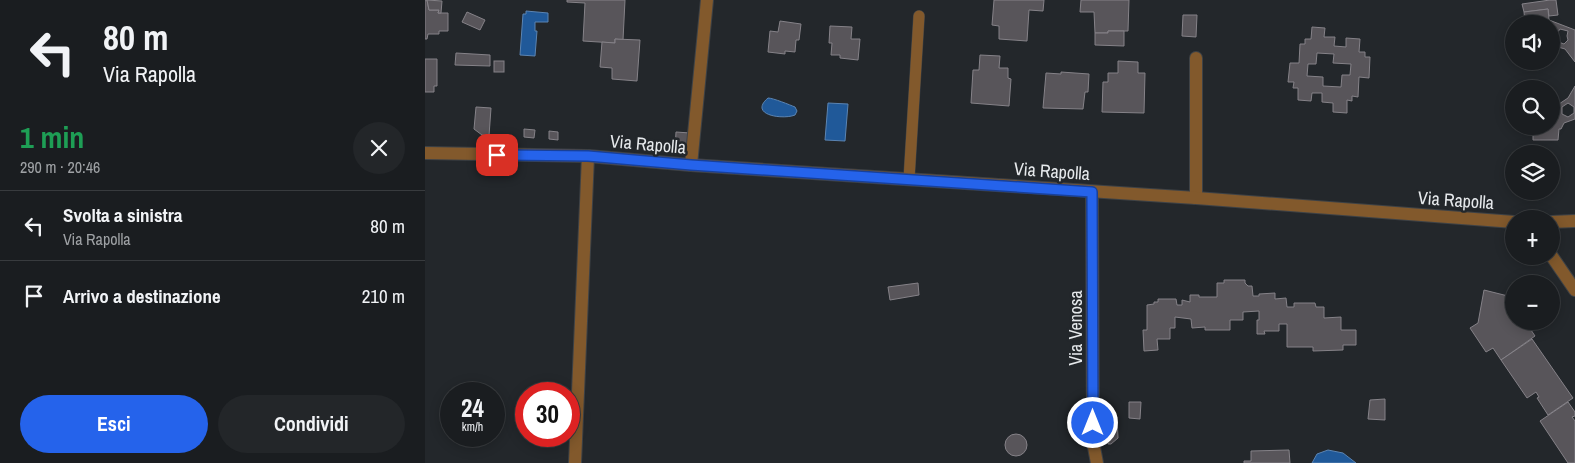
<!DOCTYPE html>
<html lang="it">
<meta charset="utf-8">
<style>
:root{--surface:#1a1d20;--page:#232629;--text:#f1f3f6;--muted:#9fa2a5;--line:#383b3e;--accent:#2563eb}
body{margin:0;font-family:"Archivo Narrow",sans-serif;background:var(--page);color:var(--text);height:100vh;display:flex;flex-direction:column;font-size:19px;white-space:nowrap}
*{box-sizing:border-box;margin:0}
p{font-size:16px;color:var(--muted)}
.icon{flex:none;width:28px;height:28px;fill:none;stroke:currentColor;stroke-width:2;stroke-linecap:round;stroke-linejoin:round}
.map{position:relative;flex:1;overflow:hidden}
.side{display:flex;flex-direction:column;background:var(--surface);width:425px}
.side>*{flex:none}
.top-card{background:#1a1d20;color:var(--text);overflow:hidden}
.controls{position:absolute;left:1080px;top:15px;display:grid;gap:10px}
.controls a{display:grid;place-items:center;width:55px;height:55px;border-radius:50%;background:var(--surface);box-shadow:0 2px 12px #0003,0 0 0 1px var(--line);font-size:25px}
.speed{position:absolute;left:15px;top:382px;display:flex;gap:10px;font-size:25px;font-weight:700;text-align:center}
.speed>*{display:grid;place-content:center;width:65px;height:65px;border-radius:50%;background:var(--surface);box-shadow:0 2px 12px #0003,0 0 0 1px var(--line);line-height:1}
.speed small{font-size:12px;font-weight:400}
.speed .limit{border:8px solid #d22;background:#fff;color:#111}
.pin{position:absolute;display:grid;place-items:center;width:42px;height:42px;color:#fff;margin:-21px;border-radius:10px;box-shadow:0 2px 8px #0006}
.me{position:absolute;width:55px;margin:-28px;rotate:0deg;stroke-linejoin:round;filter:drop-shadow(0 0 4px #0008)}
.turn{display:flex;align-items:center;gap:18px;height:105px;padding:0 20px;font-size:22px}
.turn .icon{width:65px;height:65px;stroke-width:2.5}
.turn b{display:block;font-size:35px;line-height:42px}
.round{display:grid;place-items:center;flex:none;width:52px;height:52px;border-radius:26px;background:var(--page)}
.summary{display:flex;align-items:center;justify-content:space-between;height:85px;padding:0 20px}
h1{font-size:30px;font-weight:700;line-height:38px;color:#1e9e55}
.action{display:flex;gap:10px;margin-top:auto;padding:10px 20px}
.action a{flex:1;height:58px;border-radius:30px;background:var(--accent);color:#fff;font-size:20px;font-weight:700;line-height:58px;text-align:center}
.action a+a{background:var(--page);color:var(--text)}
ul{padding:0;list-style:none}
li{display:flex;align-items:center;gap:15px;height:70px;padding:0 20px;border-top:1px solid var(--line)}
li div{flex:1}
li b{display:block;font-size:19px}
li em{font-style:normal}
main{display:flex;flex:1;min-height:0}
.map>svg:first-child{display:block}
</style>
<main>
<section class="side">
<div class="top-card">
<div class="turn"><svg class="icon" aria-label="left" viewBox="0 0 24 24"><path d="M17 20v-9H6M10 6l-5 5 5 5"/></svg><div><b>80 m</b>Via Rapolla</div></div>
</div>
<div class="summary"><div><h1>1 min</h1><p>290 m · 20:46</p></div><a class="round"><svg class="icon" aria-label="close" viewBox="0 0 24 24"><path d="M6 6l12 12M18 6L6 18"/></svg></a></div>
<ul>
<li><svg class="icon" aria-label="left" viewBox="0 0 24 24"><path d="M17 20v-9H6M10 6l-5 5 5 5"/></svg><div><b>Svolta a sinistra</b><p>Via Rapolla</p></div><em>80 m</em></li>
<li><svg class="icon" aria-label="arrive" viewBox="0 0 24 24"><path d="M6 21V4h12l-3 4 3 4H6"/></svg><div><b>Arrivo a destinazione</b></div><em>210 m</em></li>
</ul>
<div class="action"><a>Esci</a><a>Condividi</a></div>
</section>
<div class="map">
<svg width="1150" height="463" viewBox="0 0 1150 463">
<rect width="100%" height="100%" fill="#23272b"/>
<g fill="#205999" stroke="#5b84b2">
<polygon points="101,11 123,13 123,22 110,22 110,31 112,31 110,56 95,55 98,14 101,14"/>
<path d="M343 98C348 98 365 105 370 107L372 111 370 115C358 120 323 115 343 98Z"/>
<polygon points="403,103 423,104 420,141 400,140"/>
<polygon points="903,450 918,453 931,463 887,463 892,454"/>
</g>
<g fill="#58555a" stroke="#858288" fill-rule="evenodd">
<polygon points="0,0 2,0 4,10 14,10 13,13 23,13 23,31 14,31 14,34 3,34 2,39 0,39"/>
<polygon points="2,0 17,1 16,13 13,13 14,10 4,10"/>
<polygon points="142,0 200,0 198,40 190,39 190,43 158,41 160,3 142,2"/>
<polygon points="569,0 619,0 618,11 604,10 602,41 574,39 574,26 567,25"/>
<polygon points="656,0 704,0 703,31 683,31 683,33 670,33 669,12 655,12"/>
<polygon points="1125,0 1131,0 1133,15 1124,16 1123,9 1099,12 1097,4"/>
<path d="M1123 9 1124 20 1150 30V62L1140 49 1126 45V24H1096L1100 22 1099 12ZM1135 29 1143 31 1142 36 1143 40 1139 44 1131 41 1130 36Z"/>
<polygon points="42,12 60,20 55,30 37,22"/>
<polygon points="758,15 772,15 771,37 757,36"/>
<polygon points="355,21 376,24 374,40 371,40 370,52 360,51 360,54 343,52 345,31 353,32"/>
<polygon points="405,26 427,27 426,39 435,39 433,60 415,58 415,55 406,55 407,43 404,43"/>
<path d="M887 27 900 28 899 37H910L909 46 921 47V38L935 39 934 52H940V57H945L944 78 934 77 933 97 927 96V101L922 100V113L908 112V103L897 102V93H887L886 101 873 100V88H868L869 82H863L865 63H874L875 44H880V39H886ZM892 53 909 54 908 63 926 64 925 75H917L916 87 898 86V77L882 76 883 64H891Z"/>
<polygon points="683,31 699,31 699,46 670,45 670,33 683,33"/>
<polygon points="190,39 215,40 212,81 187,79 187,68 175,67 177,42 190,43"/>
<polygon points="31,53 65,55 65,66 30,65"/>
<polygon points="555,55 575,56 574,68 583,68 583,78 586,79 584,106 546,103 548,70 554,70"/>
<polygon points="0,59 12,59 12,86 9,86 9,92 0,92"/>
<rect x="69" y="61" width="10" height="11"/>
<polygon points="693,61 713,62 713,73 720,73 719,113 677,112 678,82 683,82 683,73 693,73"/>
<polygon points="636,72 664,74 663,92 660,92 658,109 618,108 621,73 636,74"/>
<path d="M1150 86V119L1139 123 1136 129H1134L1133 140H1108V131H1104V126H1126V105L1131 106 1143 98ZM1143 103 1149 107V113L1143 117 1137 114V107Z"/>
<polygon points="51,107 66,108 64,136 57,135 49,129"/>
<polygon points="99,129 110,130 109,138 99,137"/>
<polygon points="124,131 133,132 133,140 124,139"/>
<polygon points="251,132 265,133 264,150 250,150"/>
<polygon points="799,280 820,280 820,283 823,286 827,286 828,296 834,296 834,294 850,293 850,299 861,298 862,307 869,307 869,303 890,303 891,307 899,307 899,318 916,317 916,330 931,330 931,345 918,345 918,350 888,351 888,347 862,347 862,324 854,324 854,331 839,331 840,334 832,334 832,320 834,320 834,311 818,312 818,320 805,320 805,330 780,330 780,327 767,328 766,319 750,317 750,328 745,328 745,339 732,339 733,350 719,351 718,330 722,330 722,305 729,304 729,302 733,302 733,299 751,299 752,305 757,305 757,300 765,302 765,295 774,295 774,297 792,297 792,283 799,283"/>
<polygon points="493,283 494,295 465,300 463,287"/>
<polygon points="1059,290 1083,296 1089,304 1089,321 1100,321 1110,336 1076,360 1068,348 1061,352 1045,328 1053,323"/>
<polygon points="1107,339 1148,398 1123,415 1112,398 1114,397 1111,392 1102,398 1076,360"/>
<polygon points="960,399 960,420 943,419 945,400"/>
<polygon points="704,402 716,402 715,419 704,418"/>
<polygon points="1143,402 1150,412 1150,416 1147,417 1150,421 1150,463 1143,463 1115,421"/>
<polygon points="692,417 693,438 686,444 683,444 682,418"/>
<circle cx="591" cy="445" r="11"/>
<polygon points="864,450 865,463 819,463 819,461 826,461 826,451"/>
</g>
<g fill="none" stroke-linecap="round" stroke-linejoin="round">
<defs>
<polyline id="lane" points="484,179 494,16"/>
<g id="street">
<polyline points="771,58 771,198"/>
<polyline points="0,153 163,156 266,165 771,198 1089,222"/>
<polyline points="266,165 282,0"/>
<polyline points="667,192 668,442 672,463"/>
<polyline points="1126,222 1150,221"/>
<polyline points="1126,255 1150,290"/>
<polyline points="150,463 163,156"/>
</g>
</defs>
<use href="#lane" stroke="#3e4246" stroke-width="12"/>
<use href="#street" stroke="#3e4246" stroke-width="14"/>
<use href="#lane" stroke="#82592c" stroke-width="11"/>
<use href="#street" stroke="#82592c" stroke-width="12"/>
</g>
<g fill="none" stroke-linecap="round" stroke-linejoin="round">
<defs>
<polyline id="route" points="72,155 163,156 266,165 667,192 668,423"/>
</defs>
<use href="#route" stroke="#184099" stroke-width="12"/>
<use href="#route" stroke="#2563eb" stroke-width="9"/>
</g>
<g text-anchor="middle" dominant-baseline="central" stroke-width="5" stroke-linejoin="round" paint-order="stroke">
<g font-size="18" fill="#e6e9ec" stroke="#23272b">
<text transform="translate(223 144) rotate(5)">Via Rapolla</text>
<text transform="translate(627 171) rotate(4)">Via Rapolla</text>
<text transform="translate(1031 200) rotate(4)">Via Rapolla</text>
<text transform="translate(650 328) rotate(-90)">Via Venosa</text>
</g>
</g>
</svg>
<div class="controls">
<a><svg class="icon" aria-label="sound" viewBox="0 0 24 24"><path d="M4 9h4l5-4v14l-5-4H4zM17 9q2 3 0 6"/></svg></a>
<a><svg class="icon" aria-label="search" viewBox="0 0 24 24"><circle cx="10" cy="10" r="6"/><path d="M15 15l6 6"/></svg></a>
<a><svg class="icon" aria-label="layers" viewBox="0 0 24 24"><path d="M12 4l9 5-9 5-9-5zM3 14l9 5 9-5"/></svg></a>
<a>+</a>
<a>−</a>
</div>
<div class="speed"><div>24<small>km/h</small></div><div class="limit">30</div></div>
<div class="pin" style="left:72px;top:155px;background:#d93025"><svg class="icon" aria-label="arrive" viewBox="0 0 24 24"><path d="M6 21V4h12l-3 4 3 4H6"/></svg></div>
<svg class="me" style="left:668px;top:423px" viewBox="-20 -20 40 40"><circle r="17" fill="#2563eb" stroke="#fff" stroke-width="3"/><path d="M0-11L8 9 0 5-8 9z" fill="#fff"/></svg>
</div>
</main>
